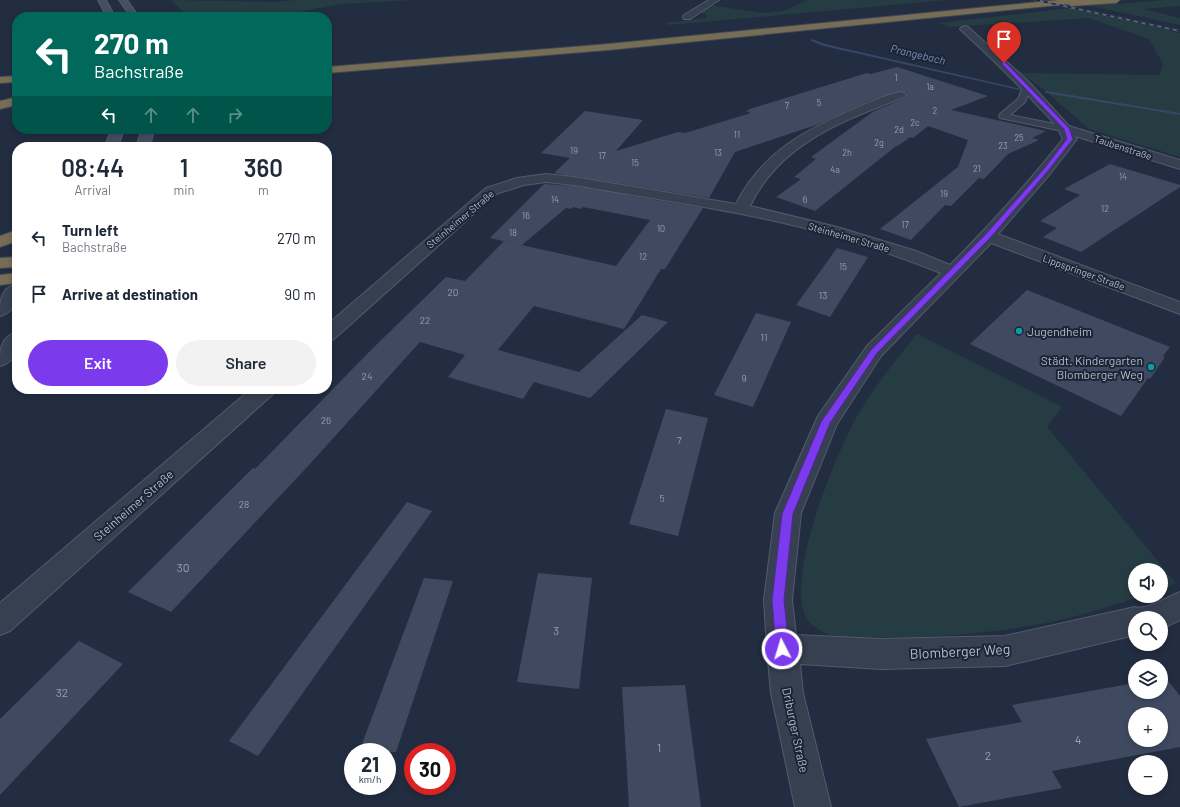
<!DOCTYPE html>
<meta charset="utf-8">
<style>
:root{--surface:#fff;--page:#f2f2f3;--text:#1f2937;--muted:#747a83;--accent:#7c3aed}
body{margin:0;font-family:Barlow,sans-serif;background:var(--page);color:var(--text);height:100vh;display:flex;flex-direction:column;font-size:15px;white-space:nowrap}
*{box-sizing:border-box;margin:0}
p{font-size:13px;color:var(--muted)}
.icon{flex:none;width:22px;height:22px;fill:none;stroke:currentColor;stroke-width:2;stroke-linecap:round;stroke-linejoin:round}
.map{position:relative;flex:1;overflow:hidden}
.panel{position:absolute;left:12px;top:142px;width:320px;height:252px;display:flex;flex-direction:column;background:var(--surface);border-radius:16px;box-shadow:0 2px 6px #0003}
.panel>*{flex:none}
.top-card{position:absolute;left:12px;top:12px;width:320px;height:122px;border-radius:16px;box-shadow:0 2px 6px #0003;background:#00695c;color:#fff;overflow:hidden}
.buttons{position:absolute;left:1128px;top:563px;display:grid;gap:8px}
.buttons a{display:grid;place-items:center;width:40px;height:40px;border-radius:50%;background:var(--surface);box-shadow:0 2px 6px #0003;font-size:20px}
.speed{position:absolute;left:344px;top:743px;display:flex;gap:8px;font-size:20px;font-weight:700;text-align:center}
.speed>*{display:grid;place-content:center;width:52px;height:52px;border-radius:50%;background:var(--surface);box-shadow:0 2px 6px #0003;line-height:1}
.speed small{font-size:10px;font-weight:400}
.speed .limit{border:6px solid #d22;background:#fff;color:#111}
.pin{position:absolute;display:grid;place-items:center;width:34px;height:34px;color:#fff;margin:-41px -17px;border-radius:50% 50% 50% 0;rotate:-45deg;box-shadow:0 0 4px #0007}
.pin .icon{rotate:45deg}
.me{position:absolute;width:44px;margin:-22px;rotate:355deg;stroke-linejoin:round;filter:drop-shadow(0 0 3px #0008)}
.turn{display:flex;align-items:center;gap:14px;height:84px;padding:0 16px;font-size:18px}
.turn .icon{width:52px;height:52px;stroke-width:2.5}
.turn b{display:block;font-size:28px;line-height:34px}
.lanes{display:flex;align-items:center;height:38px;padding:0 16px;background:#0003;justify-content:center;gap:20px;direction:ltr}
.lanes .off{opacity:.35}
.eta{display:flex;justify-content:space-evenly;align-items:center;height:68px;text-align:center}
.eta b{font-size:24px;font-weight:600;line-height:28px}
.primary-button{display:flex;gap:8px;margin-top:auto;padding:8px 16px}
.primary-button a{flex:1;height:46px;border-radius:24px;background:var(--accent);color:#fff;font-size:16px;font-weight:600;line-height:46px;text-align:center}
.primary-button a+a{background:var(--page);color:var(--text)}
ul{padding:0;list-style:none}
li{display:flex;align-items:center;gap:12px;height:56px;padding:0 16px}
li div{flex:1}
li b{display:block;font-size:15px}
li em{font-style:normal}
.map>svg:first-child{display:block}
</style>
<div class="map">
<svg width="1180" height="807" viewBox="0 0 1180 807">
<rect width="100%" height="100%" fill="#232d41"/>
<g fill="#253c42">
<polygon points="171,0 277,2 294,0 413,0 342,4 286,14 234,17 189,17"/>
<polygon points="808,0 947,0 669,25 665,23 706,18 707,15 699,12 711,5 761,13 783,11"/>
<polygon points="1166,0 1180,0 1180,6 1144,9 1180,18 1180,25 1090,6"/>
<polygon points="1070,8 1180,33 1180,157 1089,129 1049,94 1021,73 1159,75 1163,64 1149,39 1089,18 950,27 939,23"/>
<path d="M917 334 1062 407 1047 427 1176 583 1161 589V570H1135V596H1141C1112 606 1082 615 1052 622 994 633 933 639 874 637 861 637 847 638 834 636 826 635 817 629 811 624 777 591 839 446 860 411 877 384 896 359 917 334Z"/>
</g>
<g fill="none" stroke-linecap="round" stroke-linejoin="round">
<g fill="#364769" fill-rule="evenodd">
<polygon points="812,39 825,44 1021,89 1019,90 824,46 811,41"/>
<polygon points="1047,91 1180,113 1180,115 1045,93 1045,92"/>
</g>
</g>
<g fill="#3f4a61" fill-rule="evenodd">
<polygon points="897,67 988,96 951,110 1046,131 1032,138 1039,140 1008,154 984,179 979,178 951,206 945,205 911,240 880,229 958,167 968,140 928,126 913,138 910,137 898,146 896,146 815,211 776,197 801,179 794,177 816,159 811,157 874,111 905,98 907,94 900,91 869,101 816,125 735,152 709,198 554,173 570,158 541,153 585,111 643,120 616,151 678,132 685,133 751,113 746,111 750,109 867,73 871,74"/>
<polygon points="1110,164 1180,185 1180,187 1081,252 1043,237 1057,228 1040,221 1080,195 1064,189"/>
<polygon points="544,184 574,186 703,208 665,269 661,269 624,329 534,306 498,350 579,372 642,315 668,322 590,398 534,382 523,399 448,377 465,355 420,342 309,465 171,612 128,592 253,468 255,469 370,351 446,277 465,281 504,241 616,266 650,220 583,207 581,209 573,207 571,209 566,208 522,245 490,238"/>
<polygon points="837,248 868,257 830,317 796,305"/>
<polygon points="1027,290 1170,347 1163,356 1165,357 1150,379 1148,378 1121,416 970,344"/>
<polygon points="756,313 791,322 753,407 714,395"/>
<polygon points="666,409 708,418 678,536 629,524"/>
<polygon points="407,502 432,511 258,756 229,741"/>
<polygon points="538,573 592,578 579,689 517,682"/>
<polygon points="424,578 453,581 396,752 359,752"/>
<polygon points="79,641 123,664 0,795 0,719"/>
<path d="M1166 678 1180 696V747L1052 771 1062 788 959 807 926 739 1022 722 1012 705 1135 683V692H1161V679ZM1135 714H1161V740H1135Z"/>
<polygon points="685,685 701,807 629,807 622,687"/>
</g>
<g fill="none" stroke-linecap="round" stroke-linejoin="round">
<defs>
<polygon id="service" points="1024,85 1027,85 1031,87 1025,102 1010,115 1070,127 1072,129 1070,131 1067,132 1000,118 999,116 1000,114 1018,99"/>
<g id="minor">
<polygon points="709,0 719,0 690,19 684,19 683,17 684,15"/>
<path d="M965 26 968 27 1028 81 1069 126 1180 160V169L1075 136 1077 139 1050 174 998 234 1180 302V314L991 243 881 356 837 424 801 513 792 600 796 635 881 639 1005 636 1135 607C1144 611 1170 596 1180 592V620L1161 629V618H1135V635L1005 666 881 669 800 664 803 693 831 807H795L771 693 767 649 764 600 775 513 818 416 867 346 941 273C903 258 865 245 827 234 744 211 658 200 574 185L546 182 524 185 496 194 334 339 327 341V325L486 188 517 178 546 174 574 177 736 204C761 154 803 131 852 110 867 103 884 96 900 92L904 93 906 95 904 97C843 121 780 143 750 206L837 227 916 251 950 265C990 225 1028 183 1063 139 1058 125 1047 116 1037 105 1013 79 988 55 962 31L960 29 962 27Z"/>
<polygon points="251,389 276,389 273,394 10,631 0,635 0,603"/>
</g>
<g id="tertiary">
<path d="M17 284C17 298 17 311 0 316 0 301 0 288 17 284Z"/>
<path d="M17 332C17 347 18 361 0 366 0 350 0 337 17 332Z"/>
</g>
<g id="secondary">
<polygon points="98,0 106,0 115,17 107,17"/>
<polygon points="119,0 127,0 139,17 131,17"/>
<polygon points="112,129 124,129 118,147 104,147"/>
<polygon points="142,129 154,129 150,147 136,147"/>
</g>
<g id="motorway">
<polygon points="1059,0 1120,0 1116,3 1071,6 1068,4 608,50 327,73 327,67 608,44"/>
<polygon points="17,76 17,82 0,83 0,77"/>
<polygon points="17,97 17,105 0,109 0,101"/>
<polygon points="17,230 17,241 0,247 0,236"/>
<polygon points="17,257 17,267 0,268 0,258"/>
<polygon points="17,273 17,283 0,285 0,275"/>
</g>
</defs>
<use href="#service" stroke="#525b6b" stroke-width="2"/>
<use href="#minor" stroke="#525b6b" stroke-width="2"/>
<use href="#tertiary" stroke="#525b6b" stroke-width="2"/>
<use href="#secondary" stroke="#525b6b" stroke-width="2"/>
<use href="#motorway" stroke="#3f4858" stroke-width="2"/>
<use href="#service" fill="#374051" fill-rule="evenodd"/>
<use href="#minor" fill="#374051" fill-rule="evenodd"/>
<use href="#tertiary" fill="#374051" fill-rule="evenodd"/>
<use href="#secondary" fill="#454e64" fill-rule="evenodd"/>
<use href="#motorway" fill="#776d54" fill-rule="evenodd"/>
<defs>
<polyline id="rail" points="1036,0 1180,31"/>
</defs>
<use href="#rail" stroke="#596378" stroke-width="2"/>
<use href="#rail" stroke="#1c2536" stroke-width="1.5" stroke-dasharray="4" stroke-linecap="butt"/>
</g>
<polygon fill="#7c3aed" stroke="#51269a" points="1002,62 1005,62 1069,128 1073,139 1047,172 990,238 877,353 830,423 793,514 784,600 789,649 787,653 782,655 778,653 776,649 772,600 782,514 821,422 871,350 985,235 1043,170 1067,139 1064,129 1002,64"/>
<g fill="#0f9aa8" stroke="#1c2536" stroke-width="1.5">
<circle cx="1019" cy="331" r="4"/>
<circle cx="1151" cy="367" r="4"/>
</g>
<g text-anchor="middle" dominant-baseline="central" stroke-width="4" stroke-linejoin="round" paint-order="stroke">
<g font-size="9" fill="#979fb0">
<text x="896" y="77">1</text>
<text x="930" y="86">1a</text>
<text x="819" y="102">5</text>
<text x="787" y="105">7</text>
<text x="935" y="110">2</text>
<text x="915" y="122">2c</text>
<text x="899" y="129">2d</text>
<text x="737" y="134">11</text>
<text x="1019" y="137">25</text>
<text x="879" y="142">2g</text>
<text x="1003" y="145">23</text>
<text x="574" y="150">19</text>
<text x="718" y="152">13</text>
<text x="847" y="152">2h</text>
<text x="602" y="155">17</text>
<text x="635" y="162">15</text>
<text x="977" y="168">21</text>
<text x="835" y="169">4a</text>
<text x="1123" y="176">14</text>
<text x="944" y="193">19</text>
<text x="555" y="199">14</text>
<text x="805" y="199">6</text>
<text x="1105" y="208">12</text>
<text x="526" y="215">16</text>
<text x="905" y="224">17</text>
<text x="661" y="228">10</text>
<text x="513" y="232">18</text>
<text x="643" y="256">12</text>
<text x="843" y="266">15</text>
</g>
<g font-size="10" fill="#b4bbcb" stroke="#1c2536">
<text transform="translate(1123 147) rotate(18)">Taubenstraße</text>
<text transform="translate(460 219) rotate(-40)">Steinheimer Straße</text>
<text transform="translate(849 237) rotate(16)">Steinheimer Straße</text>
<text transform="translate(1084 272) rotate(20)">Lippspringer Straße</text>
</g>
<g font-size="10" fill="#979fb0">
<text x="453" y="292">20</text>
<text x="823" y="295">13</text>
<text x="425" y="320">22</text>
<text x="764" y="337">11</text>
<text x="367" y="376">24</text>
<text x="744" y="378">9</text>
<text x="326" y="420">26</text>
<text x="679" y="440">7</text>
<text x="662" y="498">5</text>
<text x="244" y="504">28</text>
</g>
<g font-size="11" font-style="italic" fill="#7a8eb5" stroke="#1c2536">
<text transform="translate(918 54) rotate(13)">Prangebach</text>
</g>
<g font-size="12" fill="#b4bbcb" stroke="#1c2536" text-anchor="start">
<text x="1027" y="331">Jugendheim</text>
<text x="1143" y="360" text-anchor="end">Städt. Kindergarten<tspan x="1143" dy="14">Blomberger Weg</tspan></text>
</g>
<g font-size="12" fill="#b4bbcb" stroke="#1c2536">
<text transform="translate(133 505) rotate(-41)">Steinheimer Straße</text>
<text transform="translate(796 730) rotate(78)">Driburger Straße</text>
</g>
<g font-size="12" fill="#979fb0">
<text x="183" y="567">30</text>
<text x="556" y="630">3</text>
<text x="62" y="692">32</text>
<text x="1078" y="739">4</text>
<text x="659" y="747">1</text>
<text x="988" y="755">2</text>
</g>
<g font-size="14" fill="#b4bbcb" stroke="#1c2536">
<text transform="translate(960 651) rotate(-3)">Blomberger Weg</text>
</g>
</g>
</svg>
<div class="buttons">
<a><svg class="icon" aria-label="sound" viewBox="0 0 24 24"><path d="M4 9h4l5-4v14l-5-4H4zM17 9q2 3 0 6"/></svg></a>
<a><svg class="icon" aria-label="search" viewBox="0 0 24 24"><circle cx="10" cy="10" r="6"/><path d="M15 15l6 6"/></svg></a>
<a><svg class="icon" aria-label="layers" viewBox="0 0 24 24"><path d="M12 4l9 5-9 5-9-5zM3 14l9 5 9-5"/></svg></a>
<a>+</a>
<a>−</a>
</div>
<div class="speed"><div>21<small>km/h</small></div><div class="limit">30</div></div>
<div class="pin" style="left:1004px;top:63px;background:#d93025"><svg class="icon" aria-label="arrive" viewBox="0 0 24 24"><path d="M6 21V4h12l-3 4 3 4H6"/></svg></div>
<svg class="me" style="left:782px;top:649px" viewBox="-20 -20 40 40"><circle r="17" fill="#7c3aed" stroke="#fff" stroke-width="3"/><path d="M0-11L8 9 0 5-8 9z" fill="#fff"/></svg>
<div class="top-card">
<div class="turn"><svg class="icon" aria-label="left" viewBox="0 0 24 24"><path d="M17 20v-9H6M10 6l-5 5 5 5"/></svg><div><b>270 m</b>Bachstraße</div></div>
<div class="lanes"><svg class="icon" aria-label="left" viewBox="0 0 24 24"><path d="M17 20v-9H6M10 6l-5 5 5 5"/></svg><svg class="icon off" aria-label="ahead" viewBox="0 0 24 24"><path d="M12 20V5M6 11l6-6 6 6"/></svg><svg class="icon off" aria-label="ahead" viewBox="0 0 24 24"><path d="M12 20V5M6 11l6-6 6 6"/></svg><svg class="icon off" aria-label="right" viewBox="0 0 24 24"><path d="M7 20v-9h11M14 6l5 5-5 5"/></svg></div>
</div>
<section class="panel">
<div class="eta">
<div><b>08:44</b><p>Arrival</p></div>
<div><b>1</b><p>min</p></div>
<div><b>360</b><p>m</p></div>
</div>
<ul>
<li><svg class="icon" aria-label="left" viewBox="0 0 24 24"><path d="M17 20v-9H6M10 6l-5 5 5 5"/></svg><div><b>Turn left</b><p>Bachstraße</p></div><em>270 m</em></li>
<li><svg class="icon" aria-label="arrive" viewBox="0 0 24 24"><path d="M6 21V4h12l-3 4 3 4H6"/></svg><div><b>Arrive at destination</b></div><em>90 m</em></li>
</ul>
<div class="primary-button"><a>Exit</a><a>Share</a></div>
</section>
</div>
